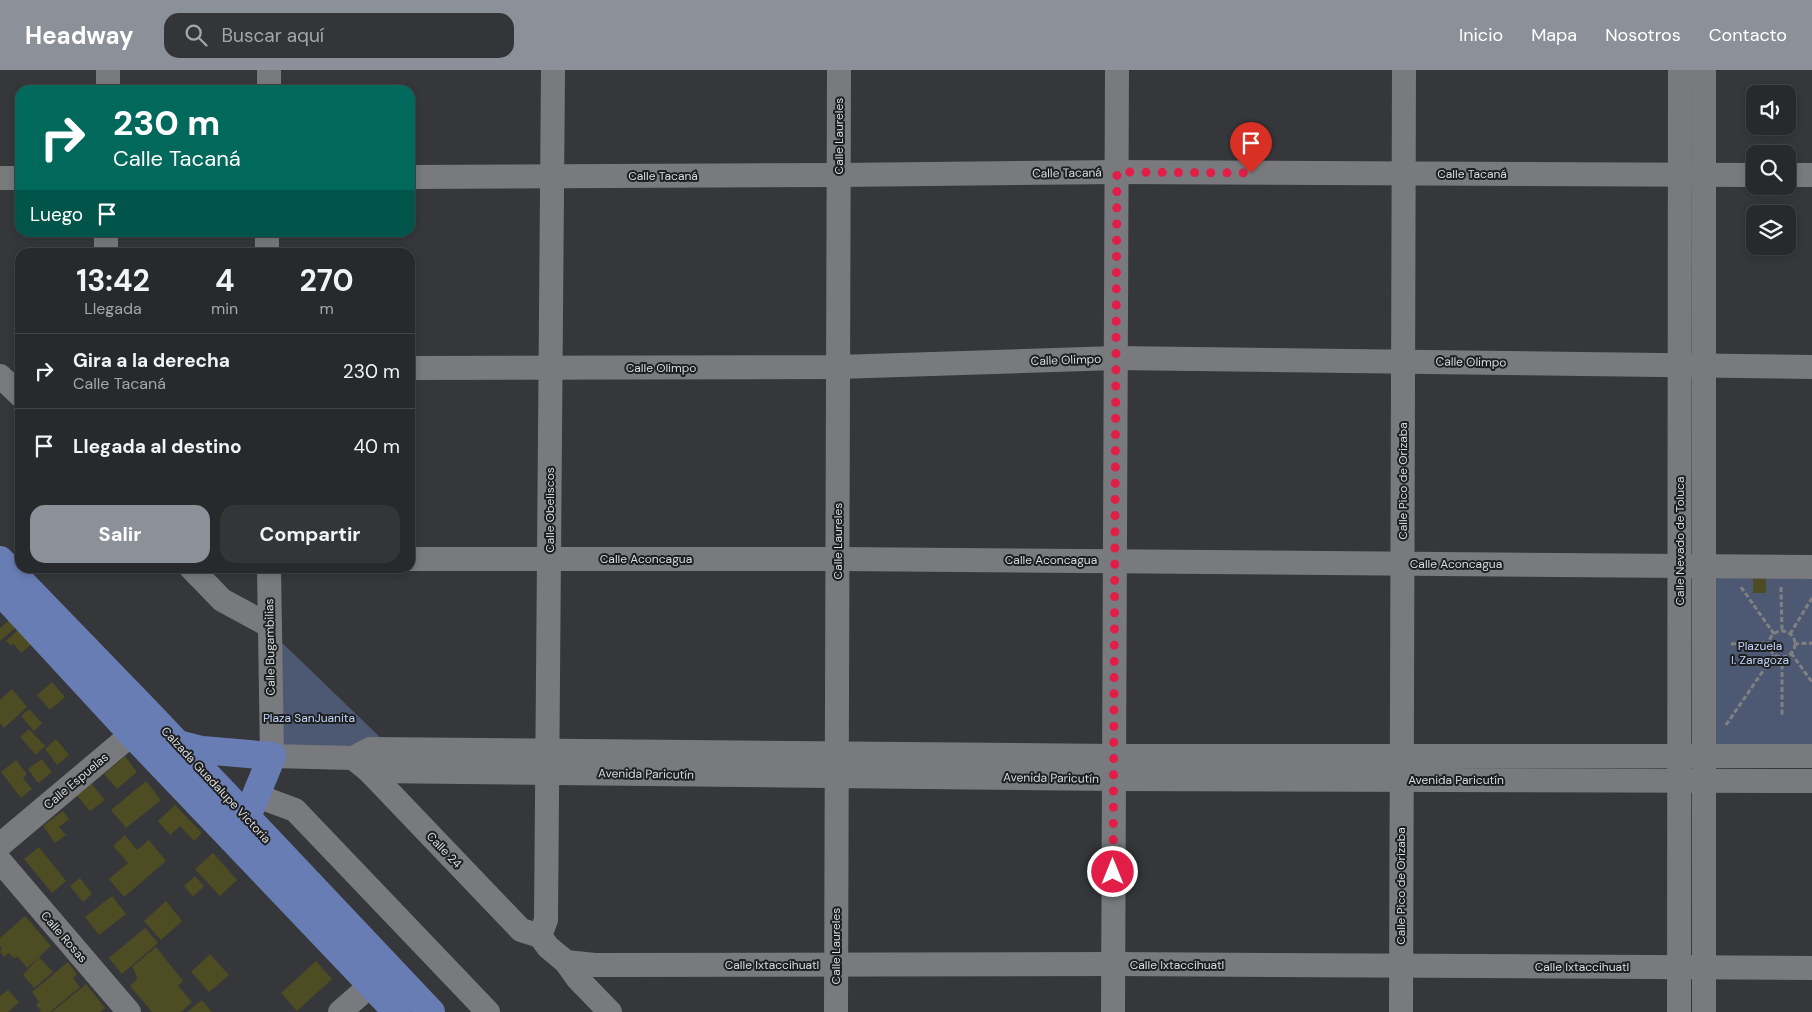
<!DOCTYPE html>
<html lang="es">
<meta charset="utf-8">
<style>
:root{--surface:#28292c;--page:#343538;--text:#f1f3f6;--muted:#a5a6a9;--line:#444548;--accent:#8c9099}
body{margin:0;font-family:"DM Sans",sans-serif;background:var(--page);color:var(--text);height:100vh;display:flex;flex-direction:column;font-size:19px;white-space:nowrap}
*{box-sizing:border-box;margin:0}
p{font-size:16px;color:var(--muted)}
.icon{flex:none;width:28px;height:28px;fill:none;stroke:currentColor;stroke-width:2;stroke-linecap:round;stroke-linejoin:round}
.map{position:relative;flex:1;overflow:hidden}
.side{position:absolute;left:15px;top:178px;width:400px;height:325px;display:flex;flex-direction:column;background:var(--surface);border-radius:15px;box-shadow:0 2px 8px #0003,0 0 0 1px var(--line)}
.side>*{flex:none}
.top-card{position:absolute;left:15px;top:15px;width:400px;height:152px;border-radius:15px;box-shadow:0 2px 8px #0003,0 0 0 1px var(--line);background:#00695c;color:#fff;overflow:hidden}
.tools{position:absolute;left:1746px;top:15px;display:grid;gap:10px}
.tools a{display:grid;place-items:center;width:50px;height:50px;border-radius:10px;background:var(--surface);box-shadow:0 2px 8px #0003,0 0 0 1px var(--line);font-size:25px}
.pin{position:absolute;display:grid;place-items:center;width:42px;height:42px;color:#fff;margin:-51px -21px;border-radius:50% 50% 50% 0;rotate:-45deg;box-shadow:0 0 5px #0007}
.pin .icon{rotate:45deg}
.me{position:absolute;width:55px;margin:-28px;rotate:0deg;stroke-linejoin:round;filter:drop-shadow(0 0 4px #0008)}
.turn{display:flex;align-items:center;gap:18px;height:105px;padding:0 15px;font-size:22px}
.turn .icon{width:65px;height:65px;stroke-width:2.5}
.turn b{display:block;font-size:35px;line-height:42px}
.then{display:flex;align-items:center;height:48px;padding:0 15px;background:#0003;gap:10px;font-size:19px}
.eta{display:flex;justify-content:space-evenly;align-items:center;height:85px;text-align:center}
.eta b{font-size:30px;font-weight:700;line-height:35px}
.primary-button{display:flex;gap:10px;margin-top:auto;padding:10px 15px}
.primary-button a{flex:1;height:58px;border-radius:15px;background:var(--accent);color:#fff;font-size:20px;font-weight:700;line-height:58px;text-align:center}
.primary-button a+a{background:var(--page);color:var(--text)}
ul{padding:0;list-style:none}
li{display:flex;align-items:center;gap:15px;height:75px;padding:0 15px;border-top:1px solid var(--line)}
li div{flex:1}
li b{display:block;font-size:19px}
li em{font-style:normal}
header{display:flex;align-items:center;gap:30px;box-sizing:border-box;height:70px;padding:0 25px;background:var(--accent);color:#fff}
header strong{font-size:24px}
nav{display:flex;gap:28px;margin-inline-start:auto;font-size:18px}
.search{width:350px;height:45px;background:var(--page);display:flex;align-items:center;gap:12px;box-sizing:border-box;padding:0 18px;border-radius:15px;color:var(--muted);font-size:19px}
.map>svg:first-child{display:block}
</style>
<header>
<strong>Headway</strong>
<div class="search"><svg class="icon" aria-label="search" viewBox="0 0 24 24"><circle cx="10" cy="10" r="6"/><path d="M15 15l6 6"/></svg>Buscar aquí</div>
<nav><a>Inicio</a><a>Mapa</a><a>Nosotros</a><a>Contacto</a></nav>
</header>
<div class="map">
<svg width="1812" height="942" viewBox="0 0 1812 942">
<rect width="100%" height="100%" fill="#36373a"/>
<g fill="#4d5973">
<polygon points="1709,488 1812,489 1812,677 1708,677"/>
<polygon points="274,565 386,673 274,684"/>
</g>
<g fill="#4d4c22">
<rect x="1753" y="506" width="13" height="17"/>
<polygon points="13,547 20,554 0,571 0,558"/>
<polygon points="21,557 34,572 21,583 14,574 10,575 6,571"/>
<polygon points="52,612 65,627 50,640 37,625"/>
<polygon points="12,619 27,637 4,658 0,653 0,630"/>
<polygon points="29,639 42,653 34,661 21,646"/>
<polygon points="29,659 45,676 36,685 20,667"/>
<polygon points="56,669 69,685 57,695 45,679"/>
<polygon points="125,686 137,702 117,719 104,704"/>
<polygon points="42,689 52,702 38,713 28,699"/>
<polygon points="16,690 27,704 23,708 32,719 21,728 1,702"/>
<polygon points="89,711 105,730 90,741 75,723"/>
<polygon points="146,711 161,730 126,758 111,740"/>
<polygon points="175,735 202,763 194,771 180,756 170,765 158,751"/>
<polygon points="63,741 69,749 59,757 66,765 55,773 43,756"/>
<polygon points="125,765 137,780 149,770 166,791 124,827 109,809 128,793 113,776"/>
<polygon points="39,777 66,811 52,823 24,789"/>
<polygon points="213,783 237,810 220,826 195,799"/>
<polygon points="195,806 204,816 193,827 184,816"/>
<polygon points="80,808 92,824 83,832 70,816"/>
<polygon points="112,826 126,844 99,865 85,847"/>
<polygon points="166,831 182,851 161,870 144,851"/>
<polygon points="25,846 51,876 27,898 18,887 13,888 9,883 4,887 0,882 2,878 0,876 0,868"/>
<polygon points="145,858 158,873 122,904 109,888"/>
<polygon points="156,877 183,911 178,916 192,932 181,942 152,942 130,916 137,909 135,902 132,897"/>
<polygon points="210,884 229,905 209,922 191,902"/>
<polygon points="39,887 53,902 34,918 23,905"/>
<polygon points="316,891 332,909 297,941 281,923"/>
<polygon points="68,892 77,904 73,908 80,917 50,942 40,942 41,941 36,935 39,932 32,922"/>
<polygon points="86,914 105,938 100,942 52,942"/>
<polygon points="8,920 19,932 8,942 0,942 0,926"/>
<polygon points="202,930 212,942 187,942"/>
</g>
<g fill="none" stroke-linecap="round" stroke-linejoin="round">
<g stroke="#7f8082" stroke-width="3" stroke-dasharray="5 2.5" stroke-linecap="butt">
<polyline points="1741,517 1774,564"/>
<polyline points="1781,517 1782,562"/>
<circle cx="1782" cy="574" r="13"/>
<polyline points="1790,564 1812,528"/>
<polyline points="1731,574 1769,573"/>
<polyline points="1794,574 1812,573"/>
<polyline points="1791,583 1812,612"/>
<polyline points="1782,587 1782,645"/>
<polyline points="1726,655 1774,585"/>
</g>
<g stroke="#797a7e" stroke-width="24">
<polyline points="553,0 546,850 540,866 548,877 566,892 595,895 1113,894 1812,898"/>
<polyline points="1704,0 1704,942"/>
<polyline points="108,20 108,0"/>
<polyline points="269,20 269,0"/>
<polyline points="1788,105 1812,105"/>
<polyline points="410,107 839,105 1117,102 1755,105"/>
<polyline points="0,108 20,108"/>
<polyline points="106,182 106,162"/>
<polyline points="267,182 267,162"/>
<polyline points="410,298 838,297 1116,288 1812,297"/>
<polyline points="0,306 20,325"/>
<polyline points="410,489 838,489 1812,497"/>
<polyline points="191,498 222,530 270,556"/>
<polyline points="269,498 272,686 353,688 370,679 1114,686 1812,686"/>
<polyline points="353,688 369,701 1114,709 1812,711"/>
<polyline points="370,693 369,701 521,860 540,866"/>
<polyline points="268,730 295,740 488,942"/>
<polyline points="0,775 145,653"/>
<polyline points="0,791 129,942"/>
<polyline points="566,892 578,909 610,942"/>
<polyline points="340,942 371,915"/>
<polyline points="836,942 839,0"/>
<polyline points="1113,942 1117,0"/>
<polyline points="1401,942 1404,0"/>
<polyline points="1679,942 1680,0"/>
</g>
<g stroke="#687db3" stroke-width="28">
<polyline points="0,490 152,647 431,942"/>
<polyline points="0,521 132,664 397,942"/>
<polyline points="178,674 202,680 272,686"/>
<polyline points="235,760 247,747 272,686"/>
</g>
</g>
<g fill="none" stroke-linecap="round" stroke-linejoin="round">
<polyline stroke="#e11d48" stroke-width="9" stroke-dasharray="0 16.2" points="1113,802 1117,102 1251,103"/>
</g>
<g text-anchor="middle" dominant-baseline="central" stroke-width="4" stroke-linejoin="round" paint-order="stroke">
<g font-size="12" fill="#dadbdc" stroke="#1e1f20">
<text transform="translate(839 66) rotate(-90)">Calle Laureles</text>
<text transform="translate(1067 103) rotate(-1)">Calle Tacaná</text>
<text x="1472" y="104">Calle Tacaná</text>
<text x="663" y="106">Calle Tacaná</text>
<text transform="translate(1066 290) rotate(-2)">Calle Olimpo</text>
<text transform="translate(1471 292) rotate(1)">Calle Olimpo</text>
<text x="661" y="298">Calle Olimpo</text>
<text transform="translate(1403 411) rotate(-90)">Calle Pico de Orizaba</text>
<text transform="translate(550 440) rotate(-90)">Calle Obeliscos</text>
<text transform="translate(838 471) rotate(-90)">Calle Laureles</text>
<text transform="translate(1680 471) rotate(-90)">Calle Nevado de Toluca</text>
<text x="646" y="489">Calle Aconcagua</text>
<text x="1051" y="490">Calle Aconcagua</text>
<text x="1456" y="494">Calle Aconcagua</text>
<text transform="translate(270 577) rotate(-91)">Calle Bugambilias</text>
<text transform="translate(646 704) rotate(1)">Avenida Paricutín</text>
<text transform="translate(1051 708) rotate(1)">Avenida Paricutín</text>
<text x="1456" y="710">Avenida Paricutín</text>
<text transform="translate(76 711) rotate(-40)">Calle Espuelas</text>
<text transform="translate(216 715) rotate(47)">Calzada Guadalupe Victoria</text>
<text transform="translate(444 780) rotate(46)">Calle 24</text>
<text transform="translate(1401 816) rotate(-90)">Calle Pico de Orizaba</text>
<text transform="translate(64 867) rotate(49)">Calle Rosas</text>
<text transform="translate(836 876) rotate(-90)">Calle Laureles</text>
<text x="772" y="895">Calle Ixtaccihuatl</text>
<text x="1177" y="895">Calle Ixtaccihuatl</text>
<text x="1582" y="897">Calle Ixtaccihuatl</text>
</g>
<g font-size="12" fill="#c3d4f9" stroke="#1e1f20">
<text x="1760" y="576">Plazuela<tspan x="1760" dy="14">I. Zaragoza</tspan></text>
<text x="309" y="648">Plaza SanJuanita</text>
</g>
</g>
</svg>
<div class="tools">
<a><svg class="icon" aria-label="sound" viewBox="0 0 24 24"><path d="M4 9h4l5-4v14l-5-4H4zM17 9q2 3 0 6"/></svg></a>
<a><svg class="icon" aria-label="search" viewBox="0 0 24 24"><circle cx="10" cy="10" r="6"/><path d="M15 15l6 6"/></svg></a>
<a><svg class="icon" aria-label="layers" viewBox="0 0 24 24"><path d="M12 4l9 5-9 5-9-5zM3 14l9 5 9-5"/></svg></a>
</div>
<div class="pin" style="left:1251px;top:103px;background:#d93025"><svg class="icon" aria-label="arrive" viewBox="0 0 24 24"><path d="M6 21V4h12l-3 4 3 4H6"/></svg></div>
<svg class="me" style="left:1113px;top:802px" viewBox="-20 -20 40 40"><circle r="17" fill="#e11d48" stroke="#fff" stroke-width="3"/><path d="M0-11L8 9 0 5-8 9z" fill="#fff"/></svg>
<div class="top-card">
<div class="turn"><svg class="icon" aria-label="right" viewBox="0 0 24 24"><path d="M7 20v-9h11M14 6l5 5-5 5"/></svg><div><b>230 m</b>Calle Tacaná</div></div>
<div class="then">Luego<svg class="icon" aria-label="arrive" viewBox="0 0 24 24"><path d="M6 21V4h12l-3 4 3 4H6"/></svg></div>
</div>
<section class="side">
<div class="eta">
<div><b>13:42</b><p>Llegada</p></div>
<div><b>4</b><p>min</p></div>
<div><b>270</b><p>m</p></div>
</div>
<ul>
<li><svg class="icon" aria-label="right" viewBox="0 0 24 24"><path d="M7 20v-9h11M14 6l5 5-5 5"/></svg><div><b>Gira a la derecha</b><p>Calle Tacaná</p></div><em>230 m</em></li>
<li><svg class="icon" aria-label="arrive" viewBox="0 0 24 24"><path d="M6 21V4h12l-3 4 3 4H6"/></svg><div><b>Llegada al destino</b></div><em>40 m</em></li>
</ul>
<div class="primary-button"><a>Salir</a><a>Compartir</a></div>
</section>
</div>
